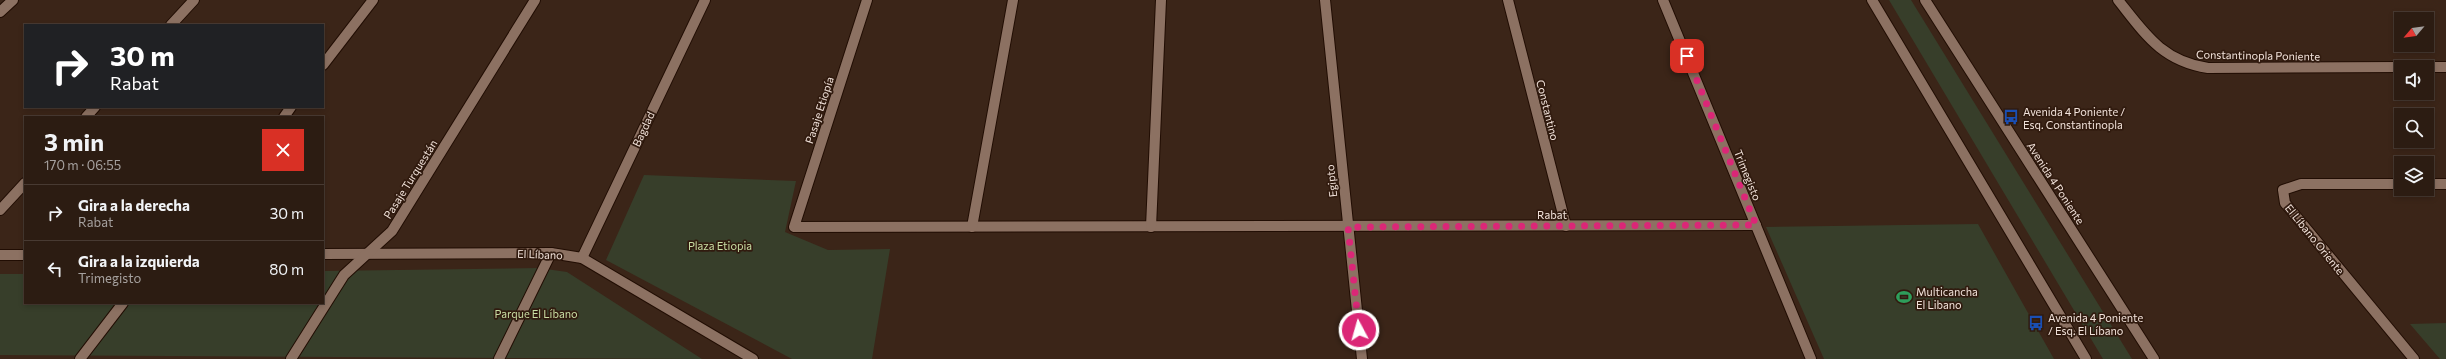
<!DOCTYPE html>
<html lang="es">
<meta charset="utf-8">
<style>
:root{--surface:#2c1c12;--page:#34251b;--text:#f1f3f6;--muted:#a6a19f;--line:#483a32}
body{margin:0;font-family:Commissioner,sans-serif;background:var(--page);color:var(--text);height:100vh;display:flex;flex-direction:column;font-size:15px;white-space:nowrap}
*{box-sizing:border-box;margin:0}
p{font-size:13px;color:var(--muted)}
.icon{flex:none;width:22px;height:22px;fill:none;stroke:currentColor;stroke-width:2;stroke-linecap:round;stroke-linejoin:round}
.map{position:relative;flex:1;overflow:hidden}
.drawer{position:absolute;left:24px;top:116px;width:300px;height:188px;display:flex;flex-direction:column;background:var(--surface);border-radius:0px;box-shadow:0 2px 6px #0003,0 0 0 1px var(--line)}
.drawer>*{flex:none}
.banner{position:absolute;left:24px;top:24px;width:300px;height:84px;border-radius:0px;box-shadow:0 2px 6px #0003,0 0 0 1px var(--line);background:#202124;color:#fff;overflow:hidden}
.needle{width:26px;rotate:241deg}
.controls{position:absolute;left:2394px;top:12px;display:grid;gap:8px}
.controls a{display:grid;place-items:center;width:40px;height:40px;border-radius:0px;background:var(--surface);box-shadow:0 2px 6px #0003,0 0 0 1px var(--line);font-size:20px}
.pin{position:absolute;display:grid;place-items:center;width:34px;height:34px;color:#fff;margin:-17px;border-radius:8px;box-shadow:0 2px 6px #0006}
.me{position:absolute;width:44px;margin:-22px;rotate:354deg;stroke-linejoin:round;filter:drop-shadow(0 0 3px #0008)}
.turn{display:flex;align-items:center;gap:14px;height:84px;padding:0 20px;font-size:18px}
.turn .icon{width:52px;height:52px;stroke-width:2.5}
.turn b{display:block;font-size:28px;line-height:34px}
.round{display:grid;place-items:center;flex:none;width:42px;height:42px;border-radius:0px;background:var(--page)}
.summary{display:flex;align-items:center;justify-content:space-between;height:68px;padding:0 20px}
h1{font-size:24px;font-weight:700;line-height:30px}
ul{padding:0;list-style:none}
li{display:flex;align-items:center;gap:12px;height:56px;padding:0 20px;border-top:1px solid var(--line)}
li div{flex:1}
li b{display:block;font-size:15px}
li em{font-style:normal}
.map>svg:first-child{display:block}
</style>
<div class="map">
<svg width="2446" height="359" viewBox="0 0 2446 359">
<rect width="100%" height="100%" fill="#3b2518"/>
<g fill="#373e2a">
<polygon points="1889,0 1911,0 2132,359 2103,359"/>
<polygon points="644,175 796,181 785,232 828,250 890,249 872,359 792,359 606,260"/>
<polygon points="1978,224 2054,359 1824,359 1766,227"/>
<polygon points="539,268 567,272 702,359 0,355 0,274 25,274 25,303 323,303 323,271"/>
<polygon points="2446,323 2446,359 2440,359 2410,324"/>
</g>
<g fill="none" stroke-linecap="round" stroke-linejoin="round">
<defs>
<g id="street">
<polyline points="867,0 794,227 1756,225"/>
<polyline points="1325,0 1362,359"/>
<polyline points="1508,0 1566,226"/>
<polyline points="1663,0 1811,359"/>
<path d="M2118 0C2145 34 2162 61 2208 68L2401 67"/>
<polyline points="0,12 13,0"/>
<polyline points="171,25 194,0"/>
<polyline points="323,65 373,0"/>
<polyline points="2421,67 2446,67"/>
<polyline points="86,117 95,107"/>
<polyline points="284,117 291,107"/>
<polyline points="2401,184 2301,184 2283,190 2285,203 2414,359"/>
<polyline points="2427,184 2446,184"/>
<polyline points="0,210 25,183"/>
<polyline points="972,227 1013,0"/>
<polyline points="1151,227 1161,0"/>
<polyline points="323,254 551,253 582,258 753,359"/>
<polyline points="0,255 25,255"/>
<polyline points="582,258 705,0"/>
<polyline points="80,359 123,303"/>
<polyline points="291,359 344,275 392,231 535,0"/>
<polyline points="499,359 551,253"/>
</g>
<g id="secondary">
<polyline points="1872,0 2086,359"/>
<polyline points="1925,0 2154,359"/>
</g>
</defs>
<use href="#street" stroke="#210d03" stroke-width="12"/>
<use href="#secondary" stroke="#210d03" stroke-width="12"/>
<use href="#street" stroke="#8c7162" stroke-width="10"/>
<use href="#secondary" stroke="#8c7162" stroke-width="10"/>
</g>
<g fill="none" stroke-linecap="round" stroke-linejoin="round">
<polyline stroke="#db2777" stroke-width="7" stroke-dasharray="0 12.6" points="1359,330 1348,227 1756,225 1687,56"/>
</g>
<defs>
<symbol id="bus-bare" viewBox="-9 -9 18 18"><path d="M-5-6H5V4H4V6H2V4H-2V6H-4V4H-5ZM-3.5-4V0h7V-4ZM-3.5 1.2v1.5H-2V1.2ZM2 1.2v1.5H3.5V1.2Z" fill="#1a4fb4" stroke="#311b0f" stroke-width="2.5" paint-order="stroke"/></symbol>
<symbol id="stadium-bare" viewBox="-9 -9 18 18"><path d="M0-5a6.5 5 0 1 0 0 10a6.5 5 0 1 0 0-10ZM-3.5-1.8h7v3.6h-7Z" fill="#2e9e5b" stroke="#311b0f" stroke-width="2.5" paint-order="stroke"/></symbol>
</defs>
<g fill-rule="evenodd">
<use href="#bus-bare" x="2000" y="106" width="22" height="22"/>
<use href="#stadium-bare" x="1893" y="286" width="22" height="22"/>
<use href="#bus-bare" x="2025" y="312" width="22" height="22"/>
</g>
<g text-anchor="middle" dominant-baseline="central" stroke-width="3.5" stroke-linejoin="round" paint-order="stroke">
<g font-size="11" fill="#f2e3db" stroke="#311b0f">
<text transform="translate(2258 55) rotate(1)">Constantinopla Poniente</text>
<text transform="translate(819 110) rotate(-72)">Pasaje Etiopía</text>
<text transform="translate(1548 110) rotate(76)">Constantino</text>
<text transform="translate(643 129) rotate(-65)">Bagdad</text>
<text transform="translate(1748 175) rotate(68)">Trimegisto</text>
<text transform="translate(410 179) rotate(-58)">Pasaje Turquestán</text>
<text transform="translate(1331 181) rotate(-96)">Egipto</text>
<text transform="translate(2056 183) rotate(57)">Avenida 4 Poniente</text>
<text x="1552" y="214">Rabat</text>
<text transform="translate(2315 239) rotate(51)">El Líbano Oriente</text>
<text transform="translate(540 254) rotate(2)">El Líbano</text>
</g>
<g font-size="11" fill="#f2e3db" stroke="#311b0f" text-anchor="start">
<text x="2023" y="111">Avenida 4 Poniente /<tspan x="2023" dy="13">Esq. Constantinopla</tspan></text>
<text x="1916" y="291">Multicancha<tspan x="1916" dy="13">El Libano</tspan></text>
<text x="2048" y="317">Avenida 4 Poniente<tspan x="2048" dy="13">/ Esq. El Líbano</tspan></text>
</g>
<g font-size="11" fill="#c9dea4" stroke="#311b0f">
<text x="720" y="245">Plaza Etiopia</text>
<text x="536" y="313">Parque El Líbano</text>
</g>
</g>
</svg>
<div class="controls">
<a><svg class="needle" viewBox="-14 -14 28 28"><path d="M0-13l5 13h-10z" fill="#e53935"/><path d="M0 13l5-13h-10z" fill="#a6a19f"/></svg></a>
<a><svg class="icon" aria-label="sound" viewBox="0 0 24 24"><path d="M4 9h4l5-4v14l-5-4H4zM17 9q2 3 0 6"/></svg></a>
<a><svg class="icon" aria-label="search" viewBox="0 0 24 24"><circle cx="10" cy="10" r="6"/><path d="M15 15l6 6"/></svg></a>
<a><svg class="icon" aria-label="layers" viewBox="0 0 24 24"><path d="M12 4l9 5-9 5-9-5zM3 14l9 5 9-5"/></svg></a>
</div>
<div class="pin" style="left:1687px;top:56px;background:#d93025"><svg class="icon" aria-label="arrive" viewBox="0 0 24 24"><path d="M6 21V4h12l-3 4 3 4H6"/></svg></div>
<svg class="me" style="left:1359px;top:330px" viewBox="-20 -20 40 40"><circle r="17" fill="#db2777" stroke="#fff" stroke-width="3"/><path d="M0-11L8 9 0 5-8 9z" fill="#fff"/></svg>
<div class="banner">
<div class="turn"><svg class="icon" aria-label="right" viewBox="0 0 24 24"><path d="M7 20v-9h11M14 6l5 5-5 5"/></svg><div><b>30 m</b>Rabat</div></div>
</div>
<section class="drawer">
<div class="summary"><div><h1>3 min</h1><p>170 m · 06:55</p></div><a class="round" style="background:#d93025;color:#fff"><svg class="icon" aria-label="close" viewBox="0 0 24 24"><path d="M6 6l12 12M18 6L6 18"/></svg></a></div>
<ul>
<li><svg class="icon" aria-label="right" viewBox="0 0 24 24"><path d="M7 20v-9h11M14 6l5 5-5 5"/></svg><div><b>Gira a la derecha</b><p>Rabat</p></div><em>30 m</em></li>
<li><svg class="icon" aria-label="left" viewBox="0 0 24 24"><path d="M17 20v-9H6M10 6l-5 5 5 5"/></svg><div><b>Gira a la izquierda</b><p>Trimegisto</p></div><em>80 m</em></li>
</ul>
</section>
</div>
